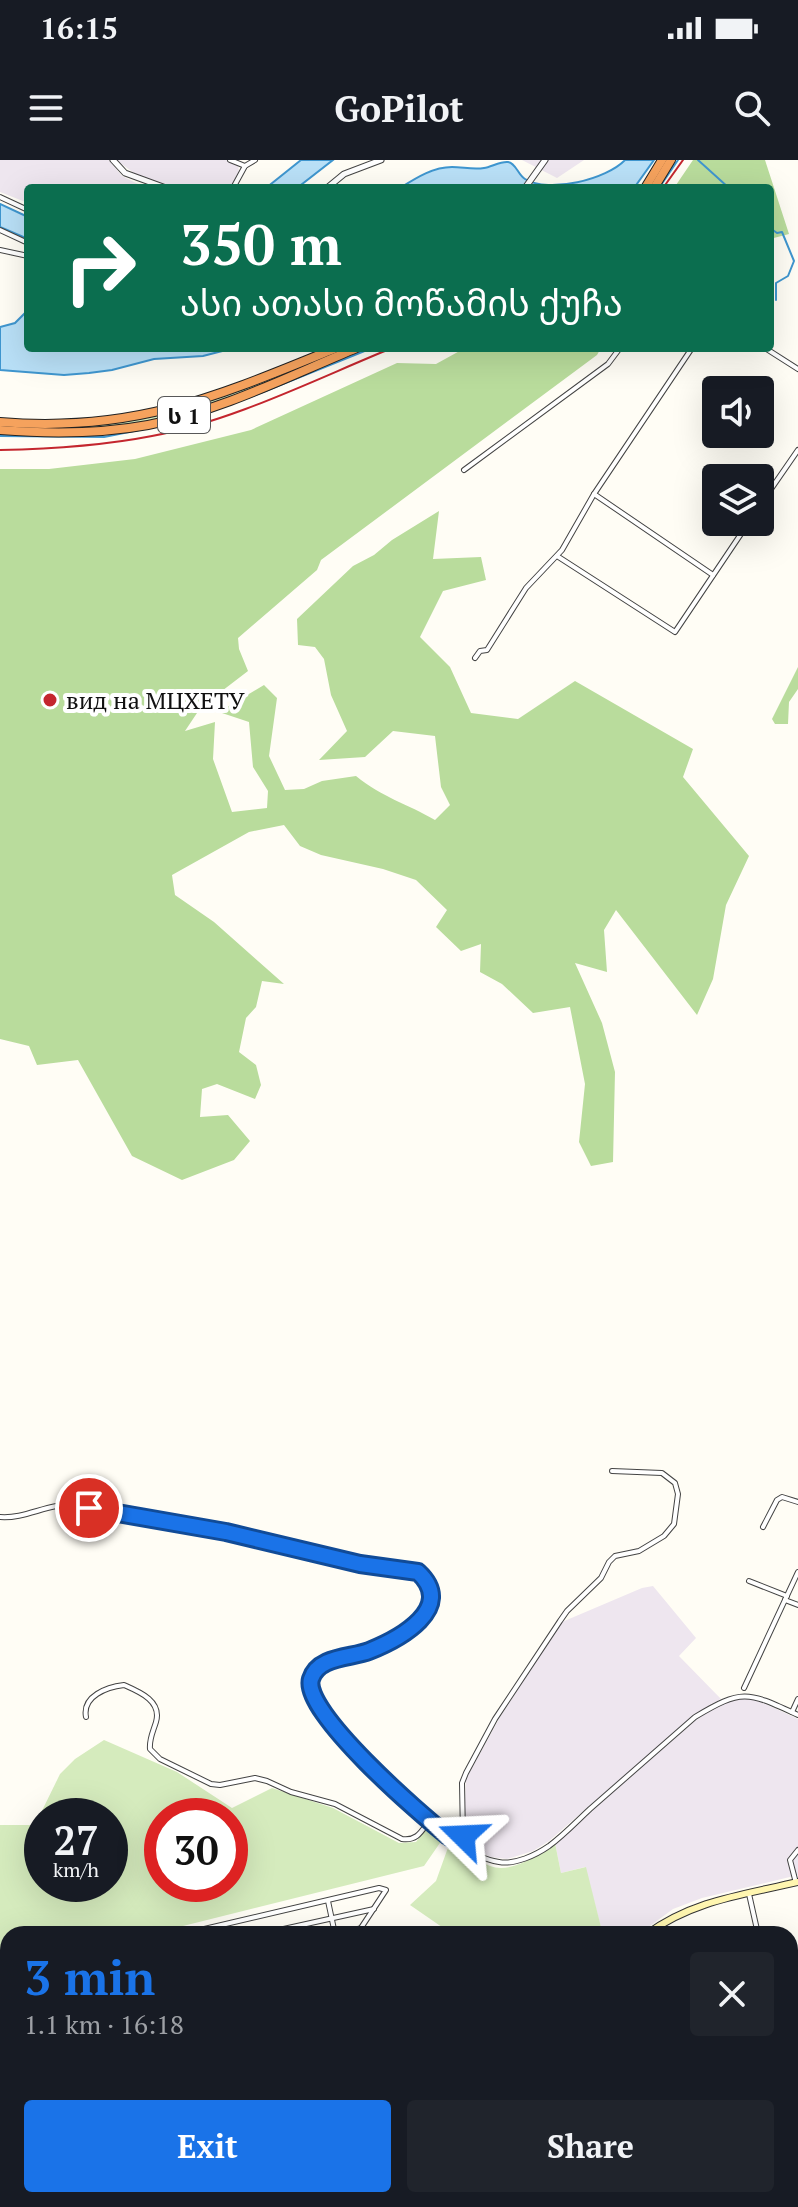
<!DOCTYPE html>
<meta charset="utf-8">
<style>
:root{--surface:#171b24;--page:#20242c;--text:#f1f3f6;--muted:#9ea1a6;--accent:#1a73e8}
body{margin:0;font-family:"PT Serif","Noto Sans Georgian",serif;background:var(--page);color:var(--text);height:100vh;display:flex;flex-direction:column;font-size:30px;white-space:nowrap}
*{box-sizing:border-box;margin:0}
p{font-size:26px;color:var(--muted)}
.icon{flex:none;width:44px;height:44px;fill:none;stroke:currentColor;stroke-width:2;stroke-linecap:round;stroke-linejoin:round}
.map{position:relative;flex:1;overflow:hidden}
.drawer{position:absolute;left:0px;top:1766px;width:798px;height:282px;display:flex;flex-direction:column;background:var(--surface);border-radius:24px 24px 0 0;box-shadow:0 8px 32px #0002}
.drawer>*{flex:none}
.guide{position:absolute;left:24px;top:24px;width:750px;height:168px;border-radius:8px;box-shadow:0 8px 32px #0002;background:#0b6e4f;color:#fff;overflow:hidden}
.fabs{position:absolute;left:702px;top:216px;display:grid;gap:16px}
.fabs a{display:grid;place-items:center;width:72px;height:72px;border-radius:8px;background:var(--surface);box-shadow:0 8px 32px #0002;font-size:40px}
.speed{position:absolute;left:24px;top:1638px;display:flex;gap:16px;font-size:40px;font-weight:700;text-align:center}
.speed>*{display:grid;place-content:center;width:104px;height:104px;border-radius:50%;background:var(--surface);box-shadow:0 8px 32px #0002;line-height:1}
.speed small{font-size:20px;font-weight:400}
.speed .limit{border:12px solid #d22;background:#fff;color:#111}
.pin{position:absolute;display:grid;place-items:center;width:68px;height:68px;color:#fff;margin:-34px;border:4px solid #fff;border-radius:50%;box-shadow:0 2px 8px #0007}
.me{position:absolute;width:88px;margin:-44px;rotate:291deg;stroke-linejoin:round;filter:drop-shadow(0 0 6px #0008)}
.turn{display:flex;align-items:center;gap:28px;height:168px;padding:0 24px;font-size:36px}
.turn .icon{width:104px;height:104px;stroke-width:2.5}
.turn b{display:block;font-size:56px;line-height:68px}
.round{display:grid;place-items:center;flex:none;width:84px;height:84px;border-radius:8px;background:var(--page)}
.overview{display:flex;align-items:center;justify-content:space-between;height:136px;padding:0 24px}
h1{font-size:48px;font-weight:700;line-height:60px;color:var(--accent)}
.primary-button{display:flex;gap:16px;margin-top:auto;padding:16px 24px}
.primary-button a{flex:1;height:92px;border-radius:8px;background:var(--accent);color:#fff;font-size:32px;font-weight:700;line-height:92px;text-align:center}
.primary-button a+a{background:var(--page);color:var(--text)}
.status{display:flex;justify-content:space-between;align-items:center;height:56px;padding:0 40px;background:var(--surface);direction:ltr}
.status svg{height:22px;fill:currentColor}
header{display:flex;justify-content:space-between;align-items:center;height:104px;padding:0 24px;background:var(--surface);font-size:36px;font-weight:700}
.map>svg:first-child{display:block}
</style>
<div class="status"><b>16:15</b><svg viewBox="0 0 49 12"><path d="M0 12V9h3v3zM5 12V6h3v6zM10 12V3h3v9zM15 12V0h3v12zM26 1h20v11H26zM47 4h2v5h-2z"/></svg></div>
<header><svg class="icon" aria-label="menu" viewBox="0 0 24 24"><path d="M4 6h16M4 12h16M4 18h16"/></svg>GoPilot<svg class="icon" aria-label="search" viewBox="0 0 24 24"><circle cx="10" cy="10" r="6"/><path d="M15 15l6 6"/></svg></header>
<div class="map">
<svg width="798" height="2047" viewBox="0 0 798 2047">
<rect width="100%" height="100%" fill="#fffdf5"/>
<g fill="#eee6ef">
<polygon points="0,0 109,0 122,16 146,28 28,28 28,43 0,32"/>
<polygon points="116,0 226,0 238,5 239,12 231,28 173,28 137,15"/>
<polygon points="522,0 584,0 557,18"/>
<polygon points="653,1426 696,1478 679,1496 721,1539 695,1554 549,1681 533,1691 507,1699 490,1697 463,1682 466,1619 500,1557 562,1462 642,1428"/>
<polygon points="736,1539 755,1539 798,1559 798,1715 702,1738 673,1749 639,1774 605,1774 602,1771 585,1707 561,1713 555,1683 697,1559 716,1547"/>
<polygon points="798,1797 798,2047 713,2047 711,2040 790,2040 790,1799"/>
<polygon points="465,2040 567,2040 568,2047 467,2047"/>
</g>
<g fill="#d5ebbd" fill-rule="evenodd">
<path d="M342 188H349C274 218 198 256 117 266 78 271 39 269 0 268V265C47 268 94 269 140 259 210 244 276 215 342 188Z"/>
<path d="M104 1580 177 1612 232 1648 272 1628 333 1648 399 1683 416 1682 427 1667 442 1680 424 1706 151 1774H8V1942L0 1941V1665H35L60 1614 75 1599ZM42 1656H110V1724H42ZM162 1656H230V1724H162Z"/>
<path d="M450 1682C463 1690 476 1700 490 1706 511 1714 539 1695 555 1683L561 1713 586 1707 602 1771 605 1774H452L410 1745 436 1721Z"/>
<polygon points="8,2009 8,2040 64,2040 71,2044 74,2040 89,2047 15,2047 0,2038 0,2015"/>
<polygon points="343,2040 408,2040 406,2047 339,2047"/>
</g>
<g fill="#b9dc9c">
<polygon points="693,0 765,0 789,74 770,79 770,28 674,28"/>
<path d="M465 188H601L597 195 321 400 317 410 238 478 239 489 248 511 201 547 185 571 215 562 213 599 232 652 267 648 268 631 253 607 249 562 219 552 264 525 277 538 269 596 285 630 304 629 322 621 356 616C383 638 406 643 435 660L450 645 441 627 435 576 393 571 365 597 319 600 347 571 331 535 324 499 315 487 298 485 297 459 353 406 374 395 392 380 439 351 433 399 481 397 486 420 443 431 420 477 450 507 471 553 518 559 575 521 693 589 683 617 749 696 726 745 713 819 697 855 616 750 604 770 607 812 575 803 602 863 615 912 613 1002 591 1006 579 982 585 924 570 847 533 853 502 824 480 812 481 784 461 791 436 767 447 750 416 720 383 709 321 695 300 686 284 665 249 672 172 715 175 735 214 762 284 824 262 821 256 847 246 858 239 892 256 905 261 925 255 939 217 924 202 929 200 957 228 955 250 981 234 1000 182 1020 132 996 78 900 37 905 29 886 0 879V309H49L135 299 251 270 397 203 436 204Z"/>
<polygon points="798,507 798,529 789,542 788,564 775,564 772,559"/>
</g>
<g fill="#b9e0f7" stroke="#3f96cf" stroke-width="2">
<polygon points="301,0 333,0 297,28 266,28"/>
<path d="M625 0H654L634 28H400C416 18 433 7 452 7 463 7 473 10 484 8 491 7 501 1 508 2 516 3 518 15 525 19 549 34 607 19 625 0Z"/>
<polygon points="0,44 28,57 28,79 0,67"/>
<polygon points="28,150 28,188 234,188 203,196 154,199 112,210 89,213 64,215 0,210 0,167 15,163"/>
</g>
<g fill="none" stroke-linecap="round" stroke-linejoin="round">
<g stroke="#3f96cf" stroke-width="2">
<polyline points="698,0 729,28"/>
<polyline points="659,28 678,0"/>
<polyline points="770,68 777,73 782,72 794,101 788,116 776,123 776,140"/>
<polyline points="248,238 372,188"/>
<polyline points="183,260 200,255"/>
<polyline points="0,276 104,277 169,264"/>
</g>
<defs>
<g id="minor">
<polyline points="230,0 245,6"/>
<polyline points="233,28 245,6 255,0"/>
<polyline points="0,37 28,50"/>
<polyline points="0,70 28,83"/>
<polyline points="0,90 28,96"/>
<polyline points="765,188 798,209"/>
<polyline points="464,310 608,204 620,188"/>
<polyline points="594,334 713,415"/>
<polyline points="760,345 798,290"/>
<polyline points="557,396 675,472 749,362"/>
<polyline points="475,498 480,491 487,490 526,428 562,390 594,334 692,188"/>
<path d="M0 1357C26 1359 48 1343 74 1345L226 1372 360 1404 418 1412C457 1447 395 1483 364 1493 349 1497 331 1497 318 1508 310 1515 308 1525 312 1535 320 1561 378 1615 400 1634 425 1657 464 1697 499 1702 515 1705 536 1695 549 1686 564 1675 577 1661 590 1649 625 1618 660 1588 695 1557 743 1528 748 1532 798 1555"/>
<polyline points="763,1367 777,1340 782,1337 798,1342"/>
<polyline points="749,1421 787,1436"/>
<polyline points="785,1440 798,1445"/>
<polyline points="744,1528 798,1412"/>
<polyline points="792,1552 798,1539"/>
<path d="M86 1557C82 1536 107 1527 124 1525 140 1532 162 1541 156 1562 153 1572 149 1579 150 1589L160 1599 211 1624 220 1625 255 1618 267 1621 291 1632 335 1644 402 1679C417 1681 421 1672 429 1661"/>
<polyline points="460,1684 463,1676 462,1623 466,1613 495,1559 560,1461 567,1451 601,1418 609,1402 615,1396 639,1391 664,1376 674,1364 678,1334 675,1323 662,1313 612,1311"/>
<polyline points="796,1723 790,1700 798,1690"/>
<polyline points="749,1734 758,1774"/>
<polyline points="328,1741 335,1774"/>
<polyline points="183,1774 379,1728 386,1730 357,1774"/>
<polyline points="261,1774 374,1749"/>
<polyline points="338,1774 362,1768 370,1774"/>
<polyline points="0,1946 8,1947"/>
<polyline points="0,2039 12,2047"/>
<polyline points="461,2040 462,2047"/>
</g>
<g id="tertiary">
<polyline points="113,0 125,13 166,28"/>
<polyline points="327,28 344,14 381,0"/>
<polyline points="525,28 545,0"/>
<polyline points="203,2047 206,2040"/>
</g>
<g id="secondary">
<path d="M647 1774C694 1740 743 1735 798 1722"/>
<polyline points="574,2040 575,2047"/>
</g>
<g id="motorway">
<polyline points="645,28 662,0"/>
<polyline points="654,28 671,0"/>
<path d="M0 262C134 273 216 237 336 188"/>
<path d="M0 270C49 274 99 274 148 265 220 251 289 216 357 188"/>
</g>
</defs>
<use href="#minor" stroke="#444" stroke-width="6"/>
<use href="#tertiary" stroke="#444" stroke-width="7"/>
<use href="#secondary" stroke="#333" stroke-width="8"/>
<use href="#motorway" stroke="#222" stroke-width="10"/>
<use href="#minor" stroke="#fff" stroke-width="4"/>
<use href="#tertiary" stroke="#fff" stroke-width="5"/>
<use href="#secondary" stroke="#fff6b0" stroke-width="6"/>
<use href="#motorway" stroke="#f5a25d" stroke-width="8"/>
<g stroke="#c4262e" stroke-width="2">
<polyline points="663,28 683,0"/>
<path d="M0 290C51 289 101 286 152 276 233 261 316 219 392 188"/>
</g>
</g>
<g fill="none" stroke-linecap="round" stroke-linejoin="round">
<defs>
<path id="route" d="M89 1348 226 1372 360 1404 418 1412C457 1448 399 1479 369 1491 351 1498 318 1496 311 1519 301 1551 421 1655 448 1676L460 1684 463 1676"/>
</defs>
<use href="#route" stroke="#114b97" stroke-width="20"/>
<use href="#route" stroke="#1a73e8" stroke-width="14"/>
</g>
<circle fill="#c4262e" stroke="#fff" stroke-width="3" cx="50" cy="540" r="8"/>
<g text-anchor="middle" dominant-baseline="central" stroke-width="8" stroke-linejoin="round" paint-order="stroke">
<rect fill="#fff" stroke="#585858" stroke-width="2" x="158" y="237" width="52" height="36" rx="6"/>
<g font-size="22" font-weight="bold" fill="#111">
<text x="184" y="255">ს 1</text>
</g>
<g font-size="24" fill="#111" stroke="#fff" text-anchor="start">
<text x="66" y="540">вид на МЦХЕТУ</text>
</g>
</g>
</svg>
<div class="fabs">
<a><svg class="icon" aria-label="sound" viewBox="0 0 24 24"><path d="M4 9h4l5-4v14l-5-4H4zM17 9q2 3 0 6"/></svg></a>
<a><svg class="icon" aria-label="layers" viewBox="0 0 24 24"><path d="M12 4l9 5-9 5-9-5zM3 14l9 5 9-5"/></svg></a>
</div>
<div class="speed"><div>27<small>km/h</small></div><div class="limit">30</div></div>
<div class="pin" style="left:89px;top:1348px;background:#d93025"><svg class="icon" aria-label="arrive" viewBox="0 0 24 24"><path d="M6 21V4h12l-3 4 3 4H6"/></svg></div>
<svg class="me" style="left:463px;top:1676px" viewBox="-20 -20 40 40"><path d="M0-17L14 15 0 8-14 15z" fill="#1a73e8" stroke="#fff" stroke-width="4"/></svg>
<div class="guide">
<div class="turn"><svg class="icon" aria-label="right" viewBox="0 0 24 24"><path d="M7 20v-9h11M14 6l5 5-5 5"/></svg><div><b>350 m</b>ასი ათასი მოწამის ქუჩა</div></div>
</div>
<section class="drawer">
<div class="overview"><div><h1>3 min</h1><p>1.1 km · 16:18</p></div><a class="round"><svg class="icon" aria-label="close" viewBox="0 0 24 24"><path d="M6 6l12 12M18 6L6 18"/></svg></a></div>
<div class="primary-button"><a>Exit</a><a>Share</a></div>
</section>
</div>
